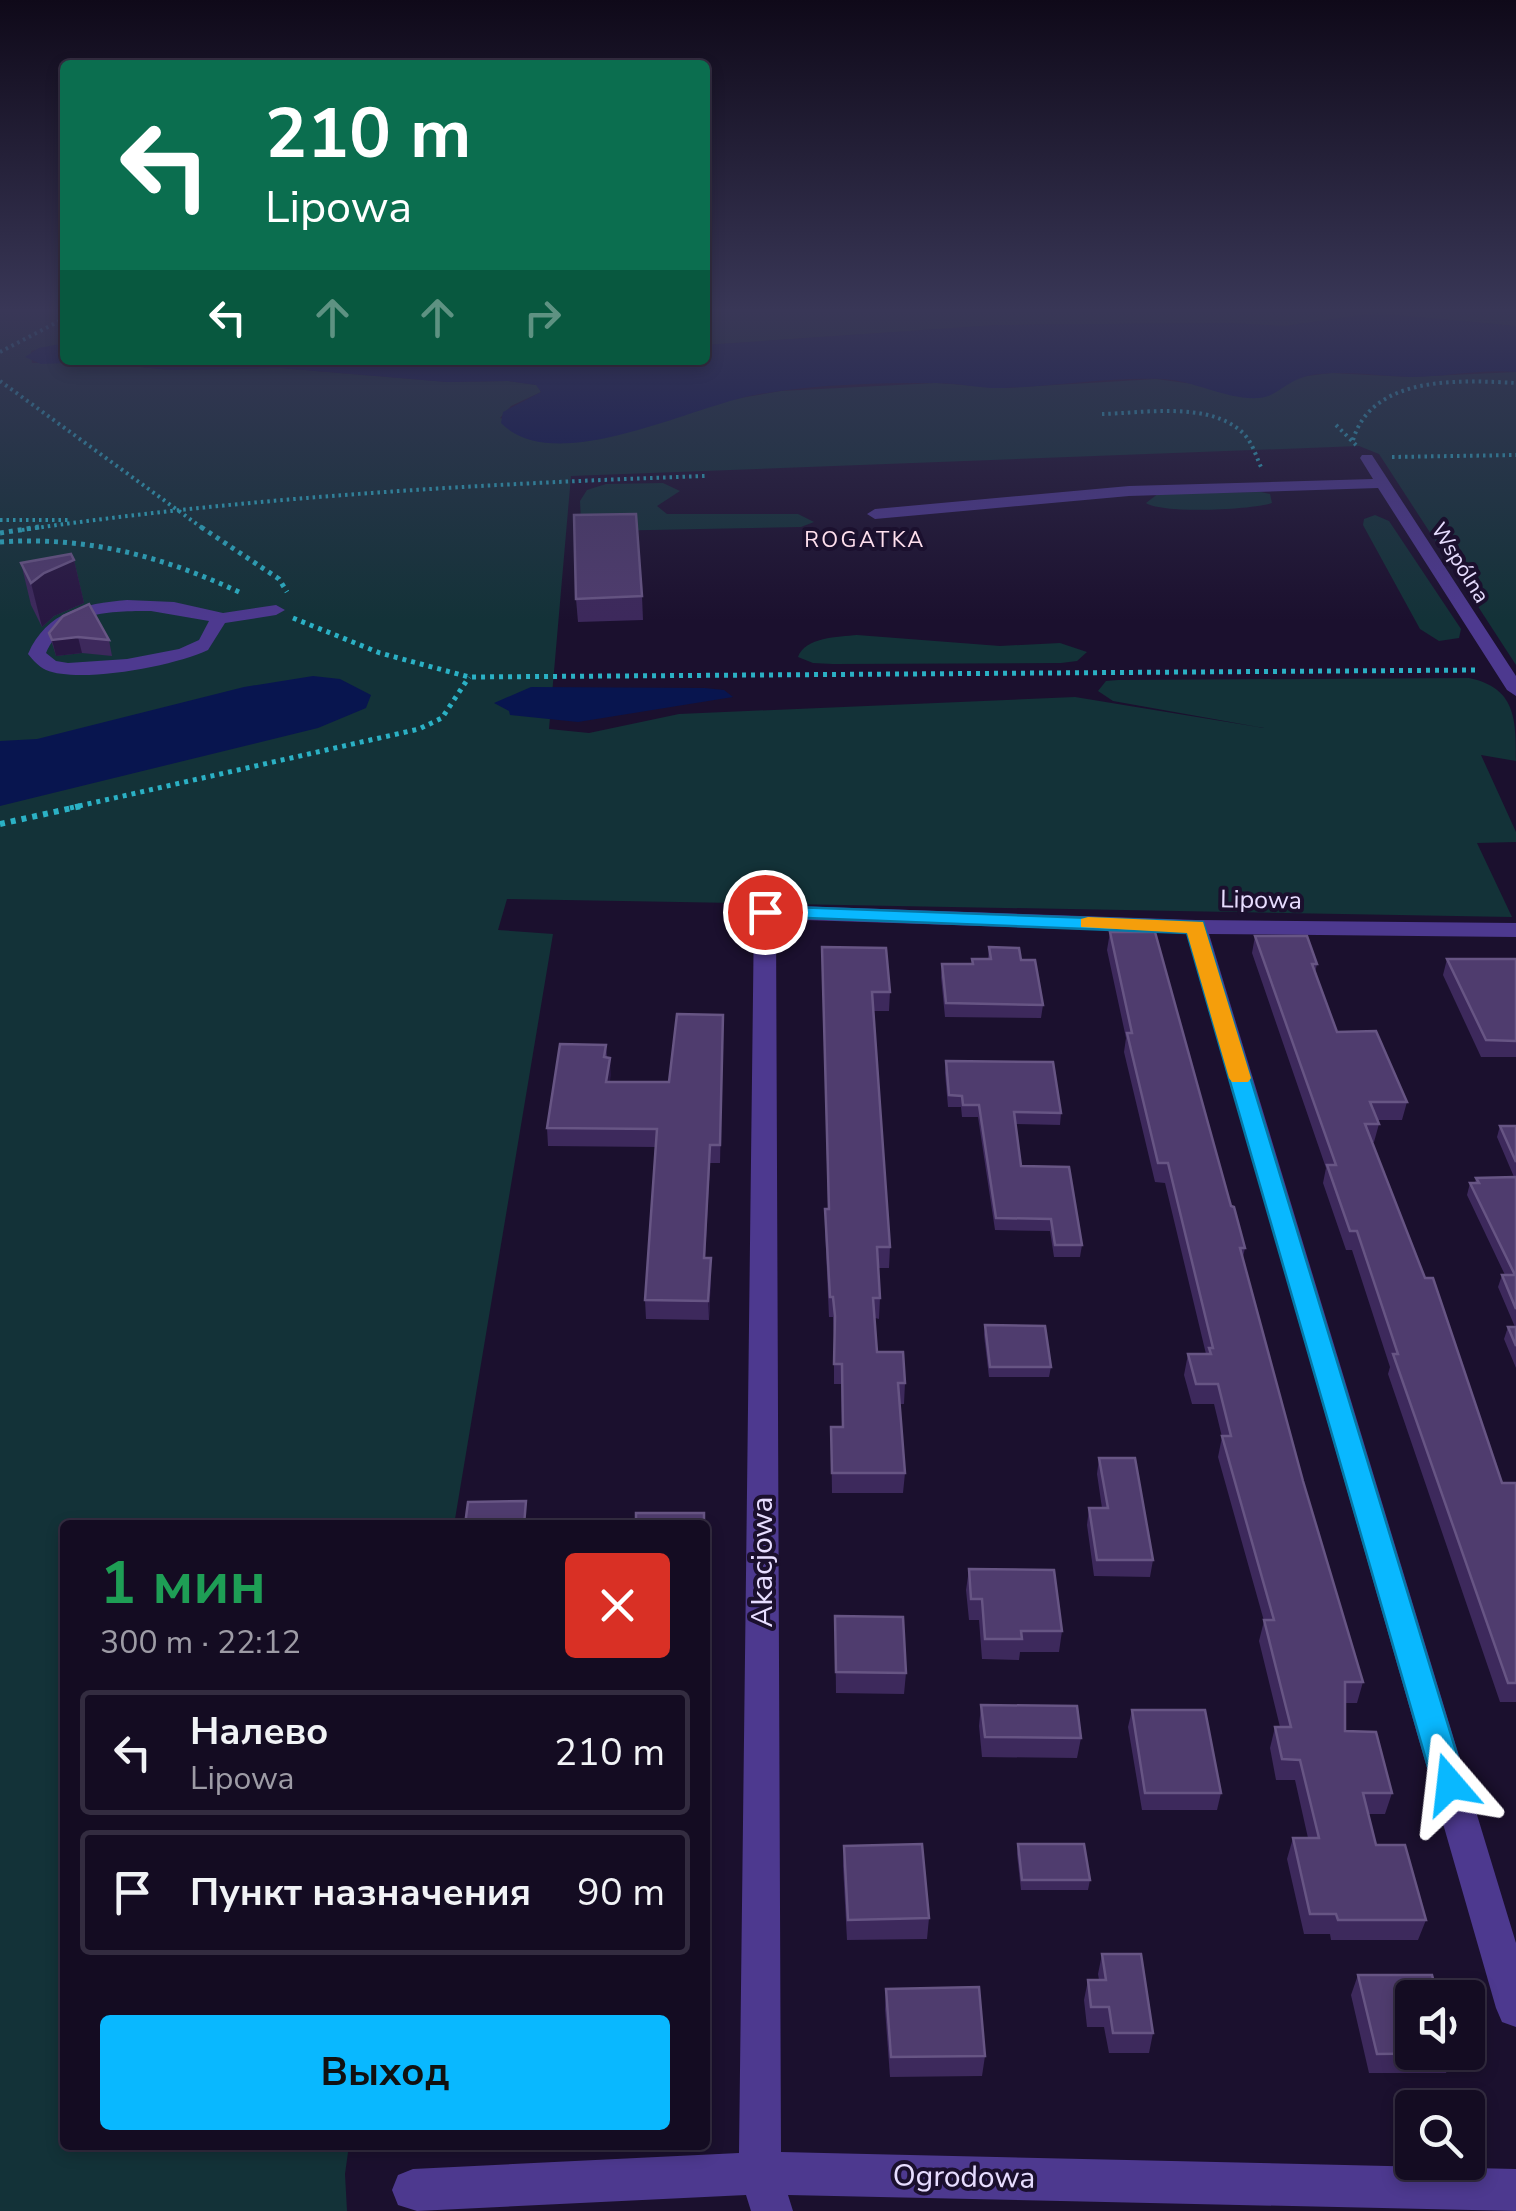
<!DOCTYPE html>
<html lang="ru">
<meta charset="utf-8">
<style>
:root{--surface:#140c22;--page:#1d152a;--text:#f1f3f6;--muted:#9d9ba5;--line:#332c40;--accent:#09b8ff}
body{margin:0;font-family:"Nunito Sans",sans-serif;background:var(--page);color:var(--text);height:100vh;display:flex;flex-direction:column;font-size:38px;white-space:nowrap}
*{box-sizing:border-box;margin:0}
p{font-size:32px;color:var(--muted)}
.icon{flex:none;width:55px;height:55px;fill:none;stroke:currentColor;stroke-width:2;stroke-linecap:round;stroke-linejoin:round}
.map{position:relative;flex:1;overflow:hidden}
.details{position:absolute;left:60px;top:1520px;width:650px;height:630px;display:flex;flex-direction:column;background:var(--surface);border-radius:10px;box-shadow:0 5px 15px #0003,0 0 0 2px var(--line)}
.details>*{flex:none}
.hud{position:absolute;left:60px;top:60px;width:650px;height:305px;border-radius:10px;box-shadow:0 5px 15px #0003,0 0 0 2px var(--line);background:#0b6e4f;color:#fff;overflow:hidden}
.controls{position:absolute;left:1395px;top:1980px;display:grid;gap:20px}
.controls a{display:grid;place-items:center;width:90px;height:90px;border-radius:10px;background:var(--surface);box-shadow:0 5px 15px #0003,0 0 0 2px var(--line);font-size:50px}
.pin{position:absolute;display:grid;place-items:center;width:85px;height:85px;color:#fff;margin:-42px;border:5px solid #fff;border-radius:50%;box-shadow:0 2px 10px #0007}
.me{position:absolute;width:110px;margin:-55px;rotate:343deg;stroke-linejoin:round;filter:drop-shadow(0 0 8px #0008)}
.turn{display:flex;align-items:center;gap:35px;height:210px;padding:0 40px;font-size:45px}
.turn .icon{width:130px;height:130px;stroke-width:2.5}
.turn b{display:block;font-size:70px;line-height:85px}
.lanes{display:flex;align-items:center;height:95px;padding:0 40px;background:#0003;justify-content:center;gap:50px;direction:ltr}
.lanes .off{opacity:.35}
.round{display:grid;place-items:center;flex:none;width:105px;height:105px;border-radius:10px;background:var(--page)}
.headline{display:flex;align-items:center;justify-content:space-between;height:170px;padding:0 40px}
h1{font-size:60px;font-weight:700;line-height:75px;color:#1e9e55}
.cta{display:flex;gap:20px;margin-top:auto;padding:20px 40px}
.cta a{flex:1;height:115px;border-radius:10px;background:var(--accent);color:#111;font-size:40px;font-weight:700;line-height:115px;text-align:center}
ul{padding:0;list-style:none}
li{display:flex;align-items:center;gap:30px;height:125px;margin:0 20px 15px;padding:0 20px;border:5px solid var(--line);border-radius:10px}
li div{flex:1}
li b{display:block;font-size:38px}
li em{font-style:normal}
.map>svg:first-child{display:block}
</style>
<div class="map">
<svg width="1516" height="2211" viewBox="0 0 1516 2211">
<rect width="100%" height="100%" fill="#1b102e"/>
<g fill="#133238">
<path d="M0 312H65V343L31 351 32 363 90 362 171 370 280 368 447 382 508 381 537 385 541 392 511 406 500 418 594 440 734 399 781 391 936 383 1005 388 1156 379 1208 386 1279 387 1300 377 1331 373 1408 377 1516 372V665L1379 454 1359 446 571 476 549 729 589 733 679 714 1075 697 1264 728 1113 701 1098 691 1106 681 1118 680 1469 678C1516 688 1516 719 1516 761L1481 755 1516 832V842L1477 843 1512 917 507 899 498 930 553 934 454 1525H65V2145H349L345 2174 347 2211H0Z"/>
<polygon points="705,312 1516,312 1516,326 1375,313 1285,326 1228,323 997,325 705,345"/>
<polygon points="663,483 680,491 657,506 667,514 798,514 814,522 801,527 601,531 581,522 580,501 587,490 606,484"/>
<path d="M1261 492 1270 494 1272 503C1251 510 1163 514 1146 503L1159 493Z"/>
<polygon points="1375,515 1389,521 1461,629 1459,638 1439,641 1420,629 1363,525 1364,519"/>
<path d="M857 635 1000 646 1060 643 1087 652 1077 661 1061 663 833 664 813 663 798 657C805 637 838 637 857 635Z"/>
</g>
<g fill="#08154f">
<path d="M1375 313 1516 326V372C1480 369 1446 377 1410 377 1378 376 1344 370 1312 375 1287 379 1277 397 1259 398 1226 400 1196 381 1163 379 1110 377 1057 386 1004 388 981 389 959 383 936 383 878 383 812 384 755 395 692 406 554 478 501 423L503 412 541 392 536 385 508 381 447 382 280 368 171 370 90 362 41 364 25 357 39 348 65 343V360H705V345L997 325 1228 323 1285 326Z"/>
<polygon points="313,676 340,679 371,695 366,708 318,728 0,806 0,741 37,739 244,687"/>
<polygon points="531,687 705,688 724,690 733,697 578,722 510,715 509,711 494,703"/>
</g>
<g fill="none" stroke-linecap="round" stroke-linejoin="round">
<g stroke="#2bb1c5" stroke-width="4" stroke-dasharray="2.5 4" stroke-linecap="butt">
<polyline points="0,352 65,318"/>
<polyline points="0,381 205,530"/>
<path d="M1102 414C1144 413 1210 401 1243 433 1253 443 1256 457 1262 469"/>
<polyline points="1336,425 1356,445"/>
<path d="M1353 440C1372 375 1460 380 1516 383"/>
<polyline points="1392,457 1516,455"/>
<polyline points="0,520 68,520"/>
<path d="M22 530C248 497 476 484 705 476"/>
</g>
<g stroke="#2bb1c5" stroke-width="5" stroke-dasharray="4 5" stroke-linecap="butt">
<polyline points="201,527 279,579 287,592"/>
<polyline points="0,533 39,527"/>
<path d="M0 542C86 536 163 556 241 593"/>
<polyline points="293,618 380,653 469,677 1475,670"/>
<polyline points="70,808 419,729 442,718 469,677"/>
</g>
<polyline stroke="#2bb1c5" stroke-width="6" stroke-dasharray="5 6" stroke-linecap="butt" points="0,824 81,806"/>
<g fill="#4d398f" fill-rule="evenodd">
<polygon points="1362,455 1372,455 1516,676 1516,696 1507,690 1378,488 1129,496 875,519 867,514 875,509 1129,486 1373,479 1360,458"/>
<path d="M127 600 174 602 223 613 276 605 285 610 276 615 225 623 208 650C175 666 79 684 46 670 38 666 33 660 28 654 47 611 83 604 127 600ZM151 611 209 621 199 640 179 649 127 659 68 663 56 661 46 653C65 611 110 611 151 611Z"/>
<polygon points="765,905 1196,920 1516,923 1516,937 1209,934 1516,1943 1516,2027 1502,2022 1496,2008 1187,933 776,919 781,2152 1516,2169 1516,2211 788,2195 793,2211 751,2211 746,2195 417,2211 398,2205 392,2190 398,2175 413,2169 739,2153 754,912"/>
</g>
</g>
<g fill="#3d295c">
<polygon points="74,560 84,603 54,616 42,627 31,605 21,563"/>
<polygon points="642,596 643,620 578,622 576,599"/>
<polygon points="49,633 109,640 112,656 82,653 56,656"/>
<polygon points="1110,932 1231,1206 1245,1248 1243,1257 1303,1481 1363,1682 1357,1703 1345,1703 1345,1731 1392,1793 1385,1814 1368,1814 1376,1845 1426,1920 1418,1940 1331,1940 1330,1934 1304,1934 1287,1859 1293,1838 1308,1838 1295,1780 1276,1780 1270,1748 1275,1727 1280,1727 1259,1641 1264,1621 1218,1457 1222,1437 1214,1404 1192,1404 1184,1375 1188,1354 1206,1354 1165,1183 1155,1182 1124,1052 1126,1038 1107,950"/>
<polygon points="1255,936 1317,964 1315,973 1337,1032 1407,1102 1402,1120 1377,1120 1379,1124 1374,1142 1372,1142 1502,1483 1516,1483 1516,1702 1500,1702 1388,1374 1390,1367 1352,1250 1346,1250 1323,1183 1326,1168 1252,953"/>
<polygon points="822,947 890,992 889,1011 874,1011 890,1247 889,1268 878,1268 880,1298 879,1319 875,1318 877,1352 905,1383 904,1404 899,1404 905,1473 903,1493 832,1493 831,1427 842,1427 841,1384 834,1384 834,1336 833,1317 829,1317 825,1229 825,1209 828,1209"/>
<polygon points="989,947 1021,960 1043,1005 1041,1018 945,1017 941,977 942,964 972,964 972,959 988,959"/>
<polygon points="1447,959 1516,959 1516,1057 1481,1057 1443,975"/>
<polygon points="723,1032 720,1163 710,1163 705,1258 711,1276 709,1320 646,1319 645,1300 655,1147 548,1146 547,1128 606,1045 607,1057 610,1058 610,1082 669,1082"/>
<polygon points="946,1061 1061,1113 1060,1125 1015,1124 1021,1166 1082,1245 1080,1257 1054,1257 1050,1231 995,1230 978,1117 962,1117 961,1107 948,1107 945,1073"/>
<polygon points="1500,1126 1516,1126 1516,1368 1504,1339 1508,1327 1515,1327 1498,1287 1502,1275 1505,1275 1467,1195 1470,1183 1475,1183 1476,1178 1514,1177 1497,1137"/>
<polygon points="985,1325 1051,1367 1049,1377 989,1377 984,1335"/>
<polygon points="1099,1458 1153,1560 1150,1577 1094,1576 1087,1525 1089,1508 1102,1508 1097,1474"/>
<polygon points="969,1569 1062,1631 1059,1652 1020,1652 1019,1660 982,1659 979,1620 969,1620 966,1590"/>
<polygon points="835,1616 906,1673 904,1694 836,1693"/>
<polygon points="981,1705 1081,1738 1077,1758 982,1757 979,1726"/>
<polygon points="1132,1710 1221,1793 1217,1810 1142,1810 1128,1727"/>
<polygon points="1018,1844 1090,1880 1088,1890 1021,1890 1017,1854"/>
<polygon points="844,1846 929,1918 927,1939 847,1940 843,1866"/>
<polygon points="1102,1954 1153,2033 1149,2053 1109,2053 1104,2027 1087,2027 1084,2000 1088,1980 1099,1980 1098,1974"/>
<polygon points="1358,1975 1454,2053 1446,2073 1369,2073 1351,1995"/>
<polygon points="886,1989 985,2056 982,2076 890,2077 885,2009"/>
</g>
<g fill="#281742">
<polygon points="74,560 84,603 54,616 42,627 31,583 44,573"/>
<polygon points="78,637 82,653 56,656 52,640"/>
<polygon points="610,1058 611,1075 607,1100 606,1082"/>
<polygon points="710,1145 710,1163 704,1276 704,1258"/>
<polygon points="711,1258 711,1276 709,1320 708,1301"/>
</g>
<g fill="#4f3c6e" stroke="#675584" stroke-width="2.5">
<polygon points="636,514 642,596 576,599 574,515"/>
<polygon points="71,554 74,560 44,573 31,583 21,563"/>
<polygon points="89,604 109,640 78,637 52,640 49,633 63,616"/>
<polygon points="1110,932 1155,932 1231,1206 1234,1207 1245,1248 1240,1248 1303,1481 1363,1682 1345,1682 1345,1731 1376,1732 1392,1793 1363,1793 1376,1845 1405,1845 1426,1920 1338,1920 1336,1914 1310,1914 1293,1838 1319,1838 1300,1760 1282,1759 1275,1727 1291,1727 1264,1620 1274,1620 1222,1436 1231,1436 1218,1384 1196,1384 1188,1354 1211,1354 1209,1348 1213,1348 1168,1163 1158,1163 1127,1033 1132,1033"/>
<polygon points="1255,936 1307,936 1317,964 1312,964 1337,1032 1376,1031 1407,1102 1370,1102 1379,1124 1365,1124 1425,1278 1433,1278 1502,1483 1516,1483 1516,1683 1508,1683 1393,1354 1398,1354 1357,1231 1350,1231 1327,1165 1336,1165"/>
<polygon points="822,947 886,948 890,992 872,992 890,1247 877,1247 880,1298 873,1298 877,1352 903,1352 905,1383 898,1383 905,1473 832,1473 831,1427 843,1427 842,1364 834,1364 835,1316 833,1297 830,1297 825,1209 829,1209"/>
<polygon points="989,947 1019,948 1021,960 1035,960 1043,1005 946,1003 942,964 973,964 972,959 991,959"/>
<polygon points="1447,959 1516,959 1516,1041 1486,1040"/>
<polygon points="677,1014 723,1015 720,1145 710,1145 704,1258 711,1258 708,1301 645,1300 657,1129 547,1128 560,1044 606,1045 604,1057 610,1058 606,1082 669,1082"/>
<polygon points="946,1061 1053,1062 1061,1113 1014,1112 1021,1166 1069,1167 1082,1245 1055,1245 1051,1219 996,1218 979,1105 963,1105 962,1096 949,1095"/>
<polygon points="1500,1126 1516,1126 1516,1162"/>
<polygon points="1516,1177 1516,1309 1502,1275 1515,1275 1470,1183 1479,1183 1476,1178"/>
<polygon points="985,1325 1045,1326 1051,1367 990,1367"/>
<polygon points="1508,1327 1516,1327 1516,1346"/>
<polygon points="1099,1458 1135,1458 1153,1560 1097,1560 1089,1508 1108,1508"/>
<polygon points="526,1501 524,1525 465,1525 468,1502"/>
<rect x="636" y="1513" width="68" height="12"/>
<polygon points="969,1569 1054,1570 1062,1631 1021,1631 1022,1639 985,1639 982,1599 971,1599"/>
<polygon points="835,1616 903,1617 906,1673 836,1672"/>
<polygon points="981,1705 1077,1706 1081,1738 985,1737"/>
<polygon points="1132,1710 1205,1710 1221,1793 1145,1793"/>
<polygon points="922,1844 929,1918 848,1920 844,1846"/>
<polygon points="1018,1844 1084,1844 1090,1880 1022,1880"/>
<polygon points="1102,1954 1141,1954 1153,2033 1113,2033 1109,2007 1091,2007 1088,1980 1106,1980"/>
<polygon points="1358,1975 1432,1975 1438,1998 1412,1998 1412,2052 1454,2053 1377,2054"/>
<polygon points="979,1987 985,2056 891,2057 886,1989"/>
</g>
<linearGradient id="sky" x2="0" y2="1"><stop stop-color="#0f0919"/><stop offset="0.5" stop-color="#393757"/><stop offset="1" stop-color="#393757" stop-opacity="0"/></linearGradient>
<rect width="1516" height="621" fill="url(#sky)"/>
<polygon fill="#09b8ff" stroke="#0678a6" stroke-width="2.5" points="765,906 1203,922 1466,1784 1461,1794 1450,1799 1438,1794 1433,1784 1187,933 758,916 755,912"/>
<polygon fill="#f59e0b" points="1088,917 1203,922 1251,1078 1248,1082 1232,1082 1229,1078 1187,933 1081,927 1081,919"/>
<g text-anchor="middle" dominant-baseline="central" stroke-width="8" stroke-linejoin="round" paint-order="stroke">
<g font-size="22" letter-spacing="2.5" fill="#ffdfed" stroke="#1b102e">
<text x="865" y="540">ROGATKA</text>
</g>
<g font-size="22" fill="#e7ddff" stroke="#1b102e">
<text transform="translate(1460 563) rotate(58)">Wspólna</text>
</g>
<g font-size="25" fill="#e7ddff" stroke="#1b102e">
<text transform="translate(1261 900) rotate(1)">Lipowa</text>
</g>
<g font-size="30" fill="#e7ddff" stroke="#1b102e">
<text transform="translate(762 1562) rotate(-90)">Akacjowa</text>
<text transform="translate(964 2177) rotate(1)">Ogrodowa</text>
</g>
</g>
</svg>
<div class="controls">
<a><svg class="icon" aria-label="sound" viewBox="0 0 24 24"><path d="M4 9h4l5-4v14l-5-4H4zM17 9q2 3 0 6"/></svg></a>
<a><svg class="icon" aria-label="search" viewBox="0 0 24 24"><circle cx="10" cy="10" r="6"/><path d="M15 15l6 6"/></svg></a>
</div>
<div class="pin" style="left:765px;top:912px;background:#d93025"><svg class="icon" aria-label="arrive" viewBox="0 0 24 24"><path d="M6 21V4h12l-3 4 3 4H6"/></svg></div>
<svg class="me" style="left:1450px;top:1784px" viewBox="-20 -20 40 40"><path d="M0-17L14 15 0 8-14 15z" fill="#09b8ff" stroke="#fff" stroke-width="4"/></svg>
<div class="hud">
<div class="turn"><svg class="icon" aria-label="left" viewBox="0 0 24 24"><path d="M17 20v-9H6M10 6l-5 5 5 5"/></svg><div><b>210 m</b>Lipowa</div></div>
<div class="lanes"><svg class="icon" aria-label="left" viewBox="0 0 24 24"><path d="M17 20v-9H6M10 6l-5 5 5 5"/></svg><svg class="icon off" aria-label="ahead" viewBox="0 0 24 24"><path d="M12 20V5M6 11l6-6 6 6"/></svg><svg class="icon off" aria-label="ahead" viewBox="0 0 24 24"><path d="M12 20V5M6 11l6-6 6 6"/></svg><svg class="icon off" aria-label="right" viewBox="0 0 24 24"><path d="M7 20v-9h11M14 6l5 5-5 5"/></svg></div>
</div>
<section class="details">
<div class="headline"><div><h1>1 мин</h1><p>300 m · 22:12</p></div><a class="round" style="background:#d93025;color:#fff"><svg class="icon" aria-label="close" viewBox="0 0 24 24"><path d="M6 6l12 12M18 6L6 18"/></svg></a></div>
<ul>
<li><svg class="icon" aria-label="left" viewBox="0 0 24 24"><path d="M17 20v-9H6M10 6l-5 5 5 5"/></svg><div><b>Налево</b><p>Lipowa</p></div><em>210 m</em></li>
<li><svg class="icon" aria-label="arrive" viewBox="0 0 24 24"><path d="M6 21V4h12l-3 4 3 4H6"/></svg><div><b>Пункт назначения</b></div><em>90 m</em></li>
</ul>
<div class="cta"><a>Выход</a></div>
</section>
</div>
